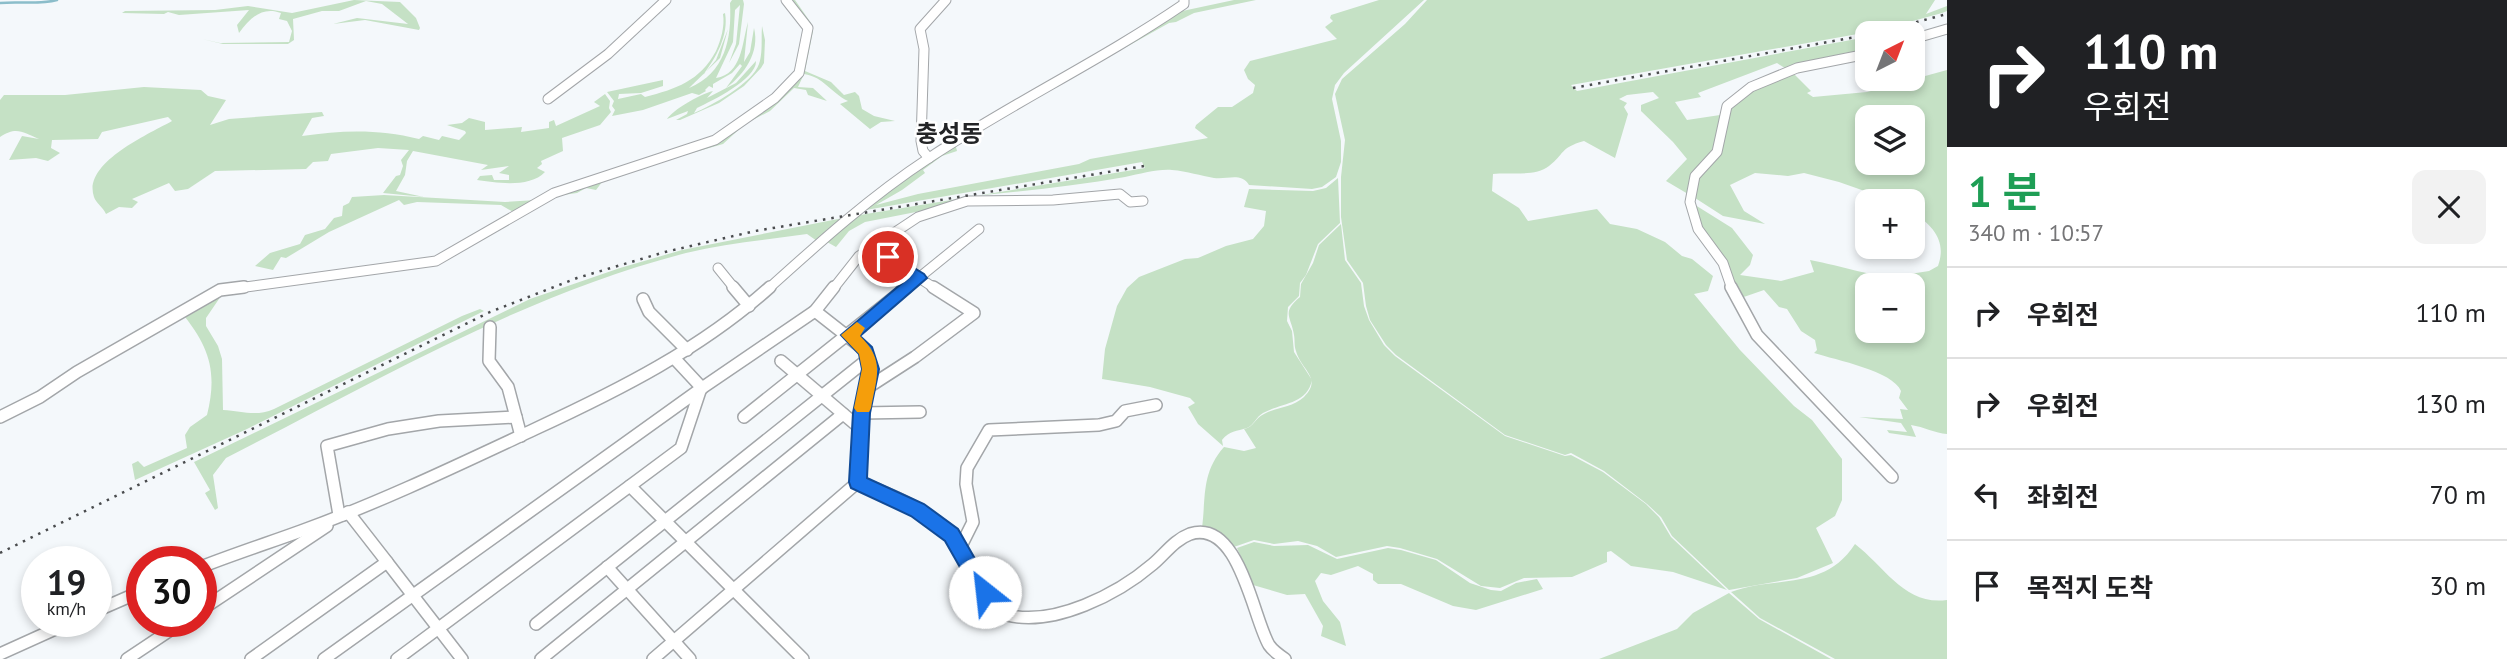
<!DOCTYPE html>
<html lang="ko">
<meta charset="utf-8">
<style>
:root{--surface:#fff;--page:#f2f2f2;--text:#202124;--muted:#757577;--line:#e0e0e0}
body{margin:0;font-family:"PT Sans","Noto Sans KR",sans-serif;background:var(--page);color:var(--text);height:100vh;display:flex;flex-direction:column;font-size:26px;white-space:nowrap}
*{box-sizing:border-box;margin:0}
p{font-size:23px;color:var(--muted)}
.icon{flex:none;width:38px;height:38px;fill:none;stroke:currentColor;stroke-width:2;stroke-linecap:round;stroke-linejoin:round}
.map{position:relative;flex:1;overflow:hidden}
.side{display:flex;flex-direction:column;background:var(--surface);width:560px}
.side>*{flex:none}
.hud{background:#202124;color:#fff;overflow:hidden}
.needle{width:46px;rotate:42deg}
.fabs{position:absolute;left:1855px;top:21px;display:grid;gap:14px}
.fabs a{display:grid;place-items:center;width:70px;height:70px;border-radius:14px;background:var(--surface);box-shadow:0 4px 10px #0003;font-size:35px}
.speed{position:absolute;left:21px;top:546px;display:flex;gap:14px;font-size:35px;font-weight:700;text-align:center}
.speed>*{display:grid;place-content:center;width:91px;height:91px;border-radius:50%;background:var(--surface);box-shadow:0 4px 10px #0003;line-height:1}
.speed small{font-size:18px;font-weight:400}
.speed .limit{border:10px solid #d22;background:#fff;color:#111}
.pin{position:absolute;display:grid;place-items:center;width:60px;height:60px;color:#fff;margin:-30px;border:4px solid #fff;border-radius:50%;box-shadow:0 2px 7px #0007}
.me{position:absolute;width:77px;margin:-38px;rotate:331deg;stroke-linejoin:round;filter:drop-shadow(0 0 5px #0008)}
.turn{display:flex;align-items:center;gap:24px;height:147px;padding:0 21px;font-size:32px}
.turn .icon{width:91px;height:91px;stroke-width:2.5}
.turn b{display:block;font-size:49px;line-height:60px}
.round{display:grid;place-items:center;flex:none;width:74px;height:74px;border-radius:14px;background:var(--page)}
.head{display:flex;align-items:center;justify-content:space-between;height:119px;padding:0 21px}
h1{font-size:42px;font-weight:700;line-height:52px;color:#1e9e55}
ul{padding:0;list-style:none}
li{display:flex;align-items:center;gap:21px;height:91px;padding:0 21px;border-top:2px solid var(--line)}
li div{flex:1}
li b{display:block;font-size:26px}
li em{font-style:normal}
main{display:flex;flex:1;min-height:0}
.map>svg:first-child{display:block}
</style>
<main>
<div class="map">
<svg width="1947" height="659" viewBox="0 0 1947 659">
<rect width="100%" height="100%" fill="#f4f8fb"/>
<g fill="#c5e1c5" fill-rule="evenodd">
<path d="M354 0 400 2 416 18 420 28 419 30 365 20 333 24 357 18 408 24 382 4 366 1 339 11H322L293 19 294 40 288 44H223L202 39 220 43 289 42 292 31 287 21 279 19 281 13C262 6 250 18 239 33L237 25 249 10 179 15 168 12 164 14 122 13 125 11 215 10 248 6 292 13Z"/>
<path d="M732 0H743L744 4 739 44 729 63 736 44 740 5 735 10 733 42 716 78C742 74 742 43 748 22L744 62 750 52 754 28C760 52 745 74 726 88L742 66 740 64 732 73 713 84V88L709 86 705 90 706 91 699 95 692 93 643 110 612 116 615 110 612 106 614 101 607 92 663 80V86L641 93 619 94 618 99 641 94 645 97C676 89 700 81 716 51 721 40 725 26 723 14L725 13C729 35 716 58 703 75L716 60 728 29 720 58 689 88C725 73 732 39 730 3Z"/>
<path d="M789 0H795L811 23 813 31 805 71 831 82 844 95 855 92 859 96 862 109 874 116 895 121 881 122 870 129 840 104 848 101C831 93 824 77 804 74L798 87 813 88 827 101 808 95 806 90 794 88 770 111 745 124 723 144 605 178 596 190 586 188 577 193 549 197 602 177 712 143 772 102 798 76 810 31 806 21Z"/>
<polygon points="1234,0 1256,0 1194,13 1176,22 1169,23 1073,77 1070,76 1173,13"/>
<path d="M1379 0H1424L1344 73 1335 85 1332 99 1341 141V162L1336 177 1322 187 1312 189 1249 185C1241 172 1227 180 1214 178 1201 176 1187 171 1172 170 1156 169 1141 174 1125 177 1076 186 1024 191 974 196L972 201 865 222 849 231 836 247 827 242 854 216 1145 168 1142 162 860 211 955 143 957 151 942 156 923 170 925 173 902 190 876 205 918 194 1079 164 1090 159 1208 138 1195 128 1196 125 1218 107H1232L1253 93 1255 85 1248 79 1244 70 1250 61 1337 39 1325 27 1333 21 1330 18 1331 15Z"/>
<path d="M1427 0H1935L1926 14 1947 6V11L1942 13 1880 30 1571 85 1577 91 1867 37V53L1788 70 1777 63 1698 93 1701 97 1675 102 1687 120 1720 115C1719 146 1703 168 1688 194L1666 181 1687 159 1673 142 1641 111V105L1659 98 1653 92 1627 95 1619 99 1627 103 1624 107 1628 114 1615 158 1584 141C1559 148 1565 154 1549 166 1535 177 1510 172 1493 174L1492 191 1519 208 1528 221 1597 209 1610 224 1637 229 1665 242 1682 256 1692 259 1713 276 1708 291 1694 294 1740 350 1794 406 1812 420 1842 459V500L1835 516 1816 528 1833 563 1797 578 1729 590 1672 536 1661 517 1647 504 1604 471 1571 453 1565 455 1505 435 1396 355 1386 345 1370 320 1366 306 1363 283 1347 260 1341 217V177L1345 140 1335 94 1342 79 1405 24Z"/>
<path d="M762 26 765 40 764 63 761 68 744 86 719 103 680 120H676L687 114 688 111 667 119C673 110 698 95 713 91L707 98 736 83 756 61C757 79 712 101 697 108L694 113C711 106 753 83 759 64 763 53 761 38 762 26Z"/>
<path d="M1947 70V434C1935 433 1924 427 1911 425L1916 437 1889 433 1887 430 1907 432 1901 423 1859 417 1903 419 1900 409 1908 410 1899 398 1901 391C1893 371 1836 360 1814 353L1817 350 1815 340 1801 331 1787 309 1779 307 1764 290 1738 299 1699 229 1692 203 1732 228 1753 255 1750 265 1740 275 1781 281 1814 272 1810 260C1843 266 1873 278 1908 278L1910 274 1929 271 1938 266C1947 241 1933 226 1913 212V201H1893L1839 182 1804 173 1788 176 1755 173 1730 185 1744 211 1765 224 1723 216 1692 196 1697 176 1716 159 1725 112 1752 88 1792 72 1811 91 1807 93 1813 97 1867 92ZM1867 117H1913V163H1867ZM1867 285H1913V331H1867Z"/>
<path d="M144 87 201 90 208 96 226 100 210 125 229 119 322 112 324 116 312 118 302 136C343 130 379 129 419 139L423 136 439 140 442 136 459 140 466 133 465 131 447 125 462 123 469 118 485 122V130L522 127 521 132 549 128V122L554 120 556 126 600 106 594 102 605 94 610 101 609 108 611 112 600 125 562 138 563 151 541 161 542 164 537 168 545 172C530 188 497 183 477 180L480 176 492 175 494 180H509V175L499 173 509 166 481 170 488 165 413 151 407 161 405 175 396 191 424 197 383 193 396 176 400 175 403 166 401 160 409 150 378 148 331 154 328 161 313 162 306 169 215 171 188 189 175 191 169 183 132 199 138 202 132 208 119 207 106 214C103 207 96 203 94 197 82 163 149 134 172 121L168 117 102 132 98 139 52 140 51 148 60 153 48 161 36 158 9 160 22 136 39 139C23 132 16 126 0 137V100L4 95H65Z"/>
<path d="M1338 178 1340 223 1318 244 1306 275 1300 283 1299 296 1288 307 1287 321 1292 331 1294 352 1312 380C1307 405 1280 403 1263 413 1256 417 1254 425 1247 428 1237 431 1229 431 1222 440L1223 446 1198 424 1188 407 1195 403 1190 398 1150 387 1102 379 1105 349 1117 306 1127 288 1139 277 1185 259 1198 258 1226 246 1253 239 1264 226 1266 211 1244 207 1249 189 1313 191 1326 188Z"/>
<polygon points="384,195 505,202 536,200 515,213 501,205 417,202 404,205 399,200 329,232 286,258 281,257 273,270 255,266 270,253 300,244 305,235 325,229 334,218 342,216 343,206 349,203 352,197"/>
<path d="M843 218 817 241 807 234C767 240 726 243 686 253 523 295 375 382 226 458L213 475 218 508 215 510 205 493 210 490 194 462 530 299 620 268 682 250Z"/>
<path d="M1341 224 1345 260 1361 283 1364 306 1369 320 1384 345 1395 356 1505 436 1565 456 1571 455 1603 472 1646 504 1659 517 1671 537 1727 590 1673 572 1631 566 1611 551 1607 552V562L1572 577 1524 578 1500 588 1481 586 1437 559 1400 548 1387 546 1336 557 1317 546 1298 541 1274 544 1254 540 1231 548 1202 528C1206 498 1201 473 1224 447L1244 451 1256 448 1244 429C1254 427 1255 418 1264 414 1277 407 1292 408 1304 397 1323 378 1301 370 1296 351 1294 346 1295 340 1294 335 1291 316 1281 313 1300 297L1301 284 1313 263 1319 245Z"/>
<path d="M221 296 206 318V326L218 346 222 359 223 410C242 411 256 417 274 409L462 316 480 309 484 311 247 429 135 480 132 464 138 461 144 467 187 448 185 435 190 427 207 415C218 371 209 346 181 312Z"/>
<polygon points="1254,542 1274,546 1308,545 1337,559 1388,548 1401,550 1436,560 1470,583 1491,590 1501,591 1516,583 1537,579 1543,589 1476,610 1453,606 1401,584 1378,584 1373,580 1373,574 1358,566 1331,575 1321,573 1315,581 1323,601 1340,622 1346,646 1321,636 1323,626 1305,594 1287,595 1253,585 1237,548"/>
<path d="M1855 544C1885 567 1905 606 1947 600V659H1835L1760 618 1731 592C1775 575 1824 592 1855 544Z"/>
<polygon points="1729,593 1759,619 1831,659 1599,659 1677,629 1693,613"/>
</g>
<g fill="none" stroke-linecap="round" stroke-linejoin="round">
<path stroke="#8bbdca" stroke-width="2.5" d="M0 3C20 1 38 5 57 0"/>
<defs>
<g id="minor-far1">
<polyline points="1913,39 1947,29"/>
<polyline points="548,99 608,54 666,0"/>
<polyline points="929,158 923,151 921,141 924,49 920,29 946,0"/>
<polyline points="872,247 936,289"/>
<polyline points="718,268 735,289"/>
<polyline points="231,289 436,261 554,193 715,140 775,98 799,73 808,28 786,0"/>
<path d="M768 289C820 242 871 196 929 158 1012 103 1102 60 1184 4V0"/>
<polyline points="833,289 859,256 918,217 967,201 1053,200 1120,194 1130,202 1143,201"/>
<polyline points="905,289 979,229"/>
<polyline points="1732,289 1723,263 1698,229 1690,202 1695,176 1717,152 1727,106 1751,87 1797,68 1867,54"/>
</g>
<g id="minor">
<polyline points="733,287 749,306"/>
<polyline points="1731,287 1757,335 1892,477"/>
<polyline points="643,299 649,312 687,350"/>
<polyline points="490,327 489,361 508,387 521,436"/>
<polyline points="675,359 702,388 815,311 834,287"/>
<polyline points="781,361 861,429"/>
<polyline points="867,388 915,357 974,313 933,287"/>
<polyline points="862,413 920,412"/>
<polyline points="0,417 40,397 77,372 220,290 244,287"/>
<polyline points="744,417 907,287"/>
<path d="M858 482C894 496 938 512 959 547 970 565 984 609 1007 615 1054 627 1118 594 1153 564 1165 554 1174 540 1190 534 1239 518 1253 618 1269 645 1273 651 1279 655 1285 659"/>
<polyline points="630,486 803,659"/>
<polyline points="339,515 327,446 388,429 439,421 516,417"/>
<polyline points="343,515 348,512 387,562"/>
<polyline points="960,548 973,522 966,484 967,468 989,430 1099,425 1116,421 1125,411 1156,405"/>
<path d="M201 567C234 554 268 543 301 531 381 502 458 465 535 429 619 390 701 349 770 287"/>
<polyline points="607,567 690,659"/>
<polyline points="201,610 327,526"/>
<polyline points="96,611 142,591"/>
<polyline points="536,624 868,359"/>
<polyline points="0,654 73,621"/>
<polyline points="127,659 184,621"/>
<polyline points="251,659 387,562 462,659"/>
<polyline points="324,659 702,388"/>
<polyline points="397,659 681,448 700,391"/>
<polyline points="541,659 843,414"/>
<polyline points="653,659 858,482 862,413 871,369 866,351 815,311"/>
</g>
</defs>
<use href="#minor-far1" stroke="#a3a6a9" stroke-width="11"/>
<use href="#minor" stroke="#a3a6a9" stroke-width="14"/>
<use href="#minor-far1" stroke="#fff" stroke-width="9"/>
<use href="#minor" stroke="#fff" stroke-width="11"/>
<g stroke="#4a4c4e" stroke-width="2.5" stroke-dasharray="2.5 6" stroke-linecap="butt">
<polyline points="1875,33 1947,14"/>
<polyline points="1573,88 1867,35"/>
<polyline points="0,553 490,312 577,278 665,252 755,231 1144,166"/>
</g>
</g>
<polygon fill="#1a73e8" stroke="#114b97" stroke-width="2" points="888,252 924,274 927,278 860,336 872,347 879,369 870,413 867,478 924,504 958,529 994,592 991,599 985,601 978,599 945,541 911,516 851,488 849,482 853,413 862,369 859,354 841,335 908,278 882,261 880,257"/>
<path fill="#f59e0b" d="M857 322 865 328 860 336C885 360 877 376 871 408L869 412H857L854 408 862 369 859 354 841 335Z"/>
<g text-anchor="middle" dominant-baseline="central" stroke-width="5" stroke-linejoin="round" paint-order="stroke">
<g font-size="24" font-weight="bold" fill="#232426" stroke="#fff">
<text x="949" y="133">충성동</text>
</g>
</g>
</svg>
<div class="fabs">
<a><svg class="needle" viewBox="-14 -14 28 28"><path d="M0-13l5 13h-10z" fill="#e53935"/><path d="M0 13l5-13h-10z" fill="#757577"/></svg></a>
<a><svg class="icon" aria-label="layers" viewBox="0 0 24 24"><path d="M12 4l9 5-9 5-9-5zM3 14l9 5 9-5"/></svg></a>
<a>+</a>
<a>−</a>
</div>
<div class="speed"><div>19<small>km/h</small></div><div class="limit">30</div></div>
<div class="pin" style="left:888px;top:257px;background:#d93025"><svg class="icon" aria-label="arrive" viewBox="0 0 24 24"><path d="M6 21V4h12l-3 4 3 4H6"/></svg></div>
<svg class="me" style="left:985px;top:592px" viewBox="-20 -20 40 40"><circle r="19" fill="#fff"/><path d="M0-13L10 11 0 6-10 11z" fill="#1a73e8"/></svg>
</div>
<section class="side">
<div class="hud">
<div class="turn"><svg class="icon" aria-label="right" viewBox="0 0 24 24"><path d="M7 20v-9h11M14 6l5 5-5 5"/></svg><div><b>110 m</b>우회전</div></div>
</div>
<div class="head"><div><h1>1 분</h1><p>340 m · 10:57</p></div><a class="round"><svg class="icon" aria-label="close" viewBox="0 0 24 24"><path d="M6 6l12 12M18 6L6 18"/></svg></a></div>
<ul>
<li><svg class="icon" aria-label="right" viewBox="0 0 24 24"><path d="M7 20v-9h11M14 6l5 5-5 5"/></svg><div><b>우회전</b></div><em>110 m</em></li>
<li><svg class="icon" aria-label="right" viewBox="0 0 24 24"><path d="M7 20v-9h11M14 6l5 5-5 5"/></svg><div><b>우회전</b></div><em>130 m</em></li>
<li><svg class="icon" aria-label="left" viewBox="0 0 24 24"><path d="M17 20v-9H6M10 6l-5 5 5 5"/></svg><div><b>좌회전</b></div><em>70 m</em></li>
<li><svg class="icon" aria-label="arrive" viewBox="0 0 24 24"><path d="M6 21V4h12l-3 4 3 4H6"/></svg><div><b>목적지 도착</b></div><em>30 m</em></li>
</ul>
</section>
</main>
